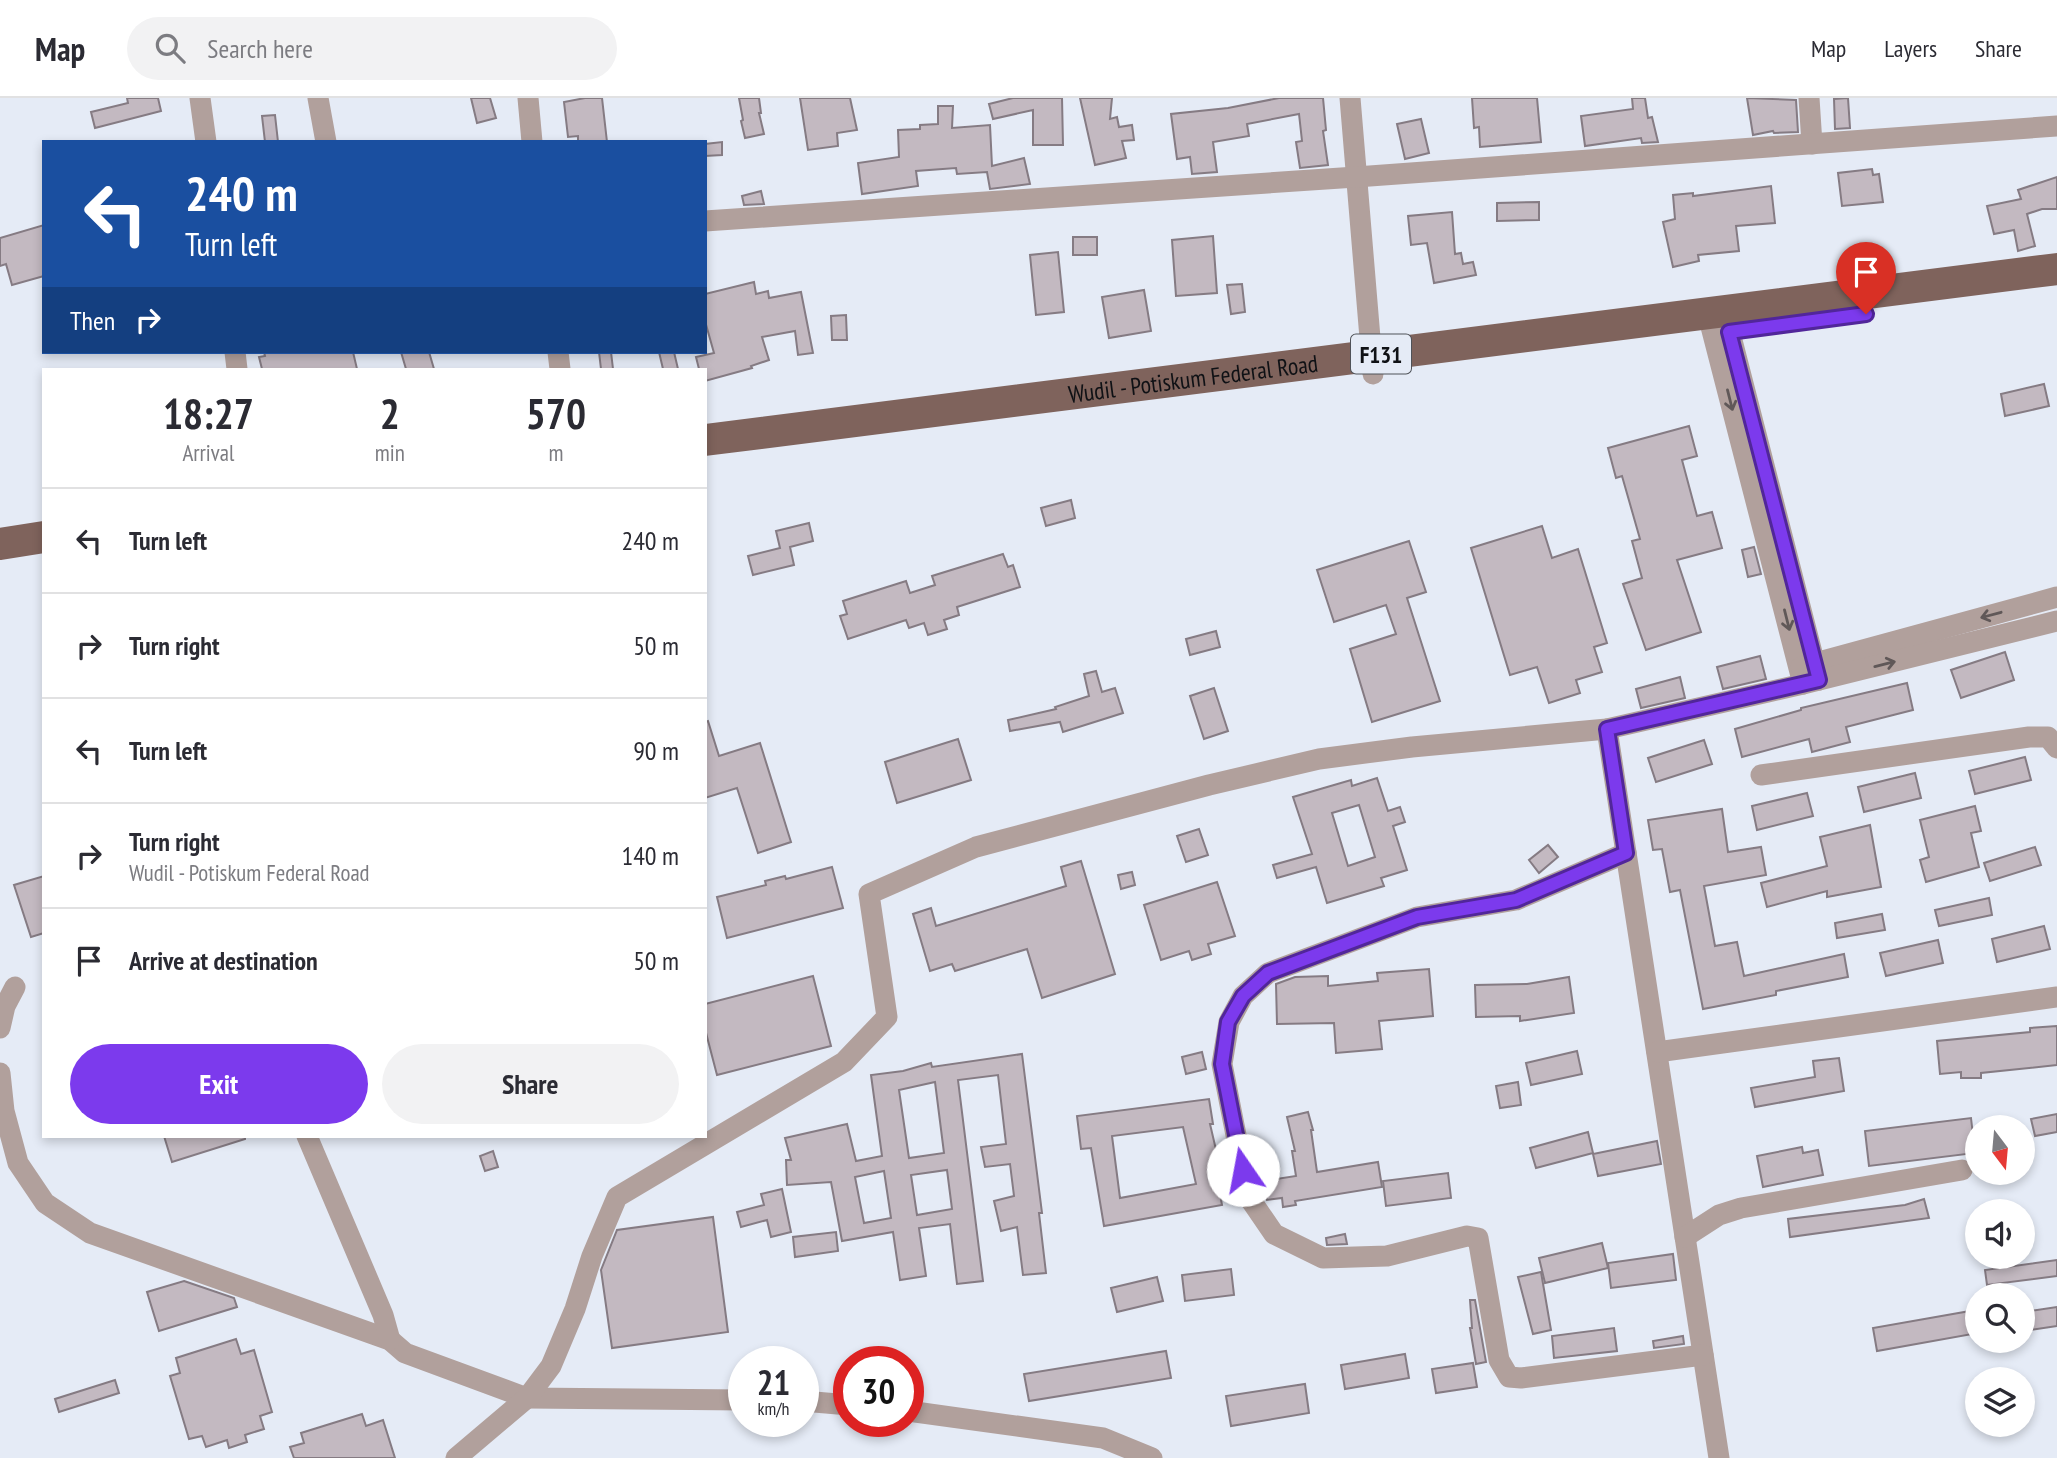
<!DOCTYPE html>
<style>
:root{--surface:#fff;--page:#f2f2f3;--text:#2b2b33;--muted:#7c7c81;--line:#e1e1e2;--accent:#7c3aed}
body{margin:0;font-family:"PT Sans Narrow",sans-serif;background:var(--page);color:var(--text);height:100vh;display:flex;flex-direction:column;font-size:26px;white-space:nowrap}
*{box-sizing:border-box;margin:0}
p{font-size:23px;color:var(--muted)}
.icon{flex:none;width:38px;height:38px;fill:none;stroke:currentColor;stroke-width:2;stroke-linecap:round;stroke-linejoin:round}
.map{position:relative;flex:1;overflow:hidden}
.drawer{position:absolute;left:42px;top:270px;width:665px;height:770px;display:flex;flex-direction:column;background:var(--surface);border-radius:0px;box-shadow:0 4px 10px #0003}
.drawer>*{flex:none}
.top-card{position:absolute;left:42px;top:42px;width:665px;height:214px;border-radius:0px;box-shadow:0 4px 10px #0003;background:#1a4fa0;color:#fff;overflow:hidden}
.needle{width:46px;rotate:164deg}
.buttons{position:absolute;left:1965px;top:1017px;display:grid;gap:14px}
.buttons a{display:grid;place-items:center;width:70px;height:70px;border-radius:50%;background:var(--surface);box-shadow:0 4px 10px #0003;font-size:35px}
.speed{position:absolute;left:728px;top:1248px;display:flex;gap:14px;font-size:35px;font-weight:700;text-align:center}
.speed>*{display:grid;place-content:center;width:91px;height:91px;border-radius:50%;background:var(--surface);box-shadow:0 4px 10px #0003;line-height:1}
.speed small{font-size:18px;font-weight:400}
.speed .limit{border:10px solid #d22;background:#fff;color:#111}
.pin{position:absolute;display:grid;place-items:center;width:60px;height:60px;color:#fff;margin:-72px -30px;border-radius:50% 50% 50% 0;rotate:-45deg;box-shadow:0 0 7px #0007}
.pin .icon{rotate:45deg}
.me{position:absolute;width:77px;margin:-38px;rotate:348deg;stroke-linejoin:round;filter:drop-shadow(0 0 5px #0008)}
.turn{display:flex;align-items:center;gap:24px;height:147px;padding:0 28px;font-size:32px}
.turn .icon{width:91px;height:91px;stroke-width:2.5}
.turn b{display:block;font-size:49px;line-height:60px}
.then{display:flex;align-items:center;height:66px;padding:0 28px;background:#0003;gap:14px;font-size:26px}
.eta{display:flex;justify-content:space-evenly;align-items:center;height:119px;text-align:center}
.eta b{font-size:42px;font-weight:600;line-height:49px}
.primary-button{display:flex;gap:14px;margin-top:auto;padding:14px 28px}
.primary-button a{flex:1;height:80px;border-radius:42px;background:var(--accent);color:#fff;font-size:28px;font-weight:600;line-height:80px;text-align:center}
.primary-button a+a{background:var(--page);color:var(--text)}
ul{padding:0;list-style:none}
li{display:flex;align-items:center;gap:21px;height:105px;padding:0 28px;border-top:2px solid var(--line)}
li div{flex:1}
li b{display:block;font-size:26px}
li em{font-style:normal}
header{display:flex;align-items:center;gap:42px;box-sizing:border-box;height:98px;padding:0 35px;background:var(--surface);border-bottom:2px solid var(--line)}
header strong{font-size:33px}
nav{display:flex;gap:38px;margin-inline-start:auto;font-size:24px}
.search{width:490px;height:63px;background:var(--page);display:flex;align-items:center;gap:18px;box-sizing:border-box;padding:0 24px;border-radius:38px;color:var(--muted);font-size:26px}
.map>svg:first-child{display:block}
</style>
<header>
<strong>Map</strong>
<div class="search"><svg class="icon" aria-label="search" viewBox="0 0 24 24"><circle cx="10" cy="10" r="6"/><path d="M15 15l6 6"/></svg>Search here</div>
<nav><a>Map</a><a>Layers</a><a>Share</a></nav>
</header>
<div class="map">
<svg width="2057" height="1360" viewBox="0 0 2057 1360">
<rect width="100%" height="100%" fill="#e5ebf6"/>
<g fill="#c3b9c1" stroke="#857b83" stroke-width="2" fill-rule="evenodd">
<polygon points="127,0 158,0 161,13 95,30 91,14 128,5"/>
<polygon points="471,0 490,0 496,20 477,25"/>
<polygon points="585,0 602,0 607,44 578,44 578,38 568,39 564,4"/>
<polygon points="739,0 759,0 761,15 759,15 764,36 745,40 741,23 743,22"/>
<polygon points="800,0 850,0 857,32 837,35 838,48 808,52"/>
<polygon points="1013,0 1062,0 1063,47 1033,47 1033,12 993,21 989,6"/>
<polygon points="1080,0 1112,0 1110,21 1117,19 1119,29 1132,27 1134,42 1122,43 1126,60 1095,67"/>
<polygon points="1279,0 1323,0 1326,32 1323,33 1328,67 1300,70 1296,44 1302,43 1299,16 1247,26 1249,38 1213,44 1217,74 1192,76 1190,59 1177,61 1171,16 1228,10"/>
<polygon points="1472,0 1537,0 1541,44 1480,49 1479,29 1474,30"/>
<polygon points="1632,0 1645,0 1648,20 1652,19 1658,44 1642,45 1641,40 1585,48 1581,18 1633,11"/>
<polygon points="1747,0 1796,2 1798,34 1774,35 1773,33 1753,37"/>
<polygon points="1848,0 1850,30 1835,31 1834,1"/>
<polygon points="938,8 953,8 952,30 990,27 992,68 1024,60 1030,86 990,91 987,74 957,76 956,70 916,73 918,88 862,96 858,65 899,59 898,32 920,31 920,27 938,26"/>
<polygon points="275,17 278,44 265,44 262,18"/>
<polygon points="1421,21 1429,55 1405,61 1397,26"/>
<polygon points="722,44 722,57 705,58 705,46"/>
<polygon points="1872,71 1873,77 1879,76 1883,104 1842,108 1838,75"/>
<polygon points="2057,79 2057,111 2042,111 2027,116 2035,148 2018,153 2014,132 1994,136 1987,108 2021,101 2018,92"/>
<polygon points="1771,88 1775,125 1736,128 1739,153 1698,157 1699,163 1673,169 1663,124 1675,121 1673,97 1693,95 1693,98"/>
<polygon points="761,93 764,106 744,107 742,98"/>
<polygon points="1539,104 1539,122 1497,123 1497,105"/>
<polygon points="1452,114 1455,156 1461,155 1463,166 1473,164 1476,177 1434,185 1427,145 1411,147 1408,118"/>
<polygon points="44,127 44,178 12,187 6,166 0,168 0,140"/>
<polygon points="1213,138 1217,195 1176,198 1172,142"/>
<rect x="1073" y="139" width="24" height="18"/>
<polygon points="1058,154 1064,214 1036,217 1030,157"/>
<polygon points="754,184 756,196 768,193 769,200 801,194 813,255 798,257 795,233 762,239 769,262 751,268 752,270 705,283 705,271 699,271 696,259 714,255 705,223 705,196"/>
<polygon points="1242,186 1245,214 1231,216 1227,187"/>
<polygon points="1144,192 1151,233 1109,240 1102,199"/>
<polygon points="846,217 847,242 832,242 831,218"/>
<polygon points="264,254 353,254 357,271 262,271 259,259 265,258"/>
<polygon points="401,254 429,254 434,271 406,271"/>
<polygon points="599,254 611,254 613,271 601,271"/>
<polygon points="659,254 674,254 678,271 663,271"/>
<polygon points="2044,286 2049,308 2005,318 2001,296"/>
<polygon points="1689,328 1697,358 1682,362 1697,418 1712,414 1722,450 1677,462 1701,534 1646,552 1623,486 1642,480 1632,443 1640,441 1622,378 1616,380 1608,350"/>
<polygon points="1071,402 1075,420 1046,428 1041,410"/>
<polygon points="809,425 813,443 790,449 794,467 753,477 748,458 780,450 776,433"/>
<polygon points="1542,428 1552,460 1578,451 1607,545 1594,549 1602,574 1576,582 1580,595 1549,605 1537,569 1510,577 1471,450"/>
<polygon points="1409,443 1426,494 1407,500 1440,603 1372,624 1350,551 1396,536 1386,507 1334,524 1317,472"/>
<polygon points="1754,449 1761,476 1748,479 1742,452"/>
<polygon points="1003,456 1008,469 1013,467 1020,489 957,509 959,517 944,522 947,531 928,537 924,525 909,530 906,522 848,541 840,518 847,516 843,503 906,483 910,495 935,487 932,478"/>
<polygon points="1216,533 1220,549 1190,557 1186,541"/>
<polygon points="2005,554 2014,582 1961,600 1951,572"/>
<polygon points="1760,558 1766,581 1723,591 1717,569"/>
<polygon points="1096,573 1102,594 1115,590 1123,615 1063,634 1060,624 1010,633 1008,622 1056,611 1055,609 1089,598 1084,576"/>
<polygon points="1680,579 1685,600 1641,610 1636,591"/>
<polygon points="1907,585 1913,612 1846,629 1850,644 1812,654 1809,641 1742,659 1735,631 1801,612 1801,610"/>
<polygon points="1214,590 1228,633 1204,641 1190,598"/>
<polygon points="708,623 719,658 760,645 791,744 758,755 737,690 705,700 705,624"/>
<polygon points="958,641 971,682 897,705 885,664"/>
<polygon points="1704,642 1712,666 1656,684 1648,660"/>
<polygon points="2025,659 2031,682 1975,696 1969,673"/>
<polygon points="1915,675 1921,700 1864,714 1858,689"/>
<path d="M1377 680 1388 713 1400 709 1405 724 1393 728 1407 772 1381 780 1384 788 1327 805 1316 769 1277 780 1273 767 1312 756 1293 699 1351 682 1352 688ZM1359 707 1375 759 1348 768 1332 715Z"/>
<polygon points="1807,695 1813,718 1757,732 1752,708"/>
<polygon points="1975,708 1981,733 1971,735 1979,769 1926,784 1920,762 1929,759 1920,722"/>
<polygon points="1722,711 1728,754 1761,749 1766,777 1704,788 1715,848 1737,844 1744,878 1844,856 1848,879 1776,893 1776,897 1703,911 1680,792 1670,794 1662,751 1653,752 1648,722"/>
<polygon points="1870,727 1881,789 1827,799 1827,793 1767,809 1761,785 1827,768 1820,739"/>
<polygon points="1199,731 1208,757 1186,764 1177,738"/>
<polygon points="1548,747 1558,759 1539,775 1529,762"/>
<polygon points="2035,749 2041,767 1990,783 1984,765"/>
<polygon points="1081,763 1115,876 1042,900 1027,851 955,873 952,866 930,873 913,816 931,810 936,828 1066,788 1061,769"/>
<polygon points="832,769 843,810 727,840 717,799 766,787 765,783 785,778 786,781"/>
<polygon points="1132,774 1135,787 1121,791 1118,777"/>
<polygon points="44,778 44,835 31,839 14,787"/>
<polygon points="1217,784 1235,838 1208,846 1211,856 1192,862 1189,853 1161,862 1144,807"/>
<polygon points="1989,800 1992,817 1939,828 1935,812"/>
<polygon points="1882,816 1885,832 1837,840 1835,825"/>
<polygon points="2044,828 2050,851 1997,864 1992,841"/>
<polygon points="1938,842 1943,865 1886,878 1880,855"/>
<polygon points="1429,871 1433,918 1379,923 1382,951 1336,955 1334,925 1277,926 1276,886 1295,879 1328,878 1328,888 1378,883 1377,875"/>
<polygon points="813,878 831,948 717,977 705,931 705,906"/>
<polygon points="1569,879 1574,915 1520,923 1520,918 1476,919 1475,887 1527,886"/>
<polygon points="2057,928 2057,967 1981,975 1981,980 1961,980 1961,974 1940,976 1937,943 2030,934 2030,930"/>
<polygon points="1577,953 1582,976 1531,987 1526,965"/>
<polygon points="1202,954 1206,971 1186,976 1182,959"/>
<path d="M1022 956 1042 1115H1039L1046 1175 1023 1177 1017 1129 1001 1133 994 1103 1014 1098 1010 1066 985 1069 981 1049 1006 1046 998 977 958 982 983 1183 957 1186 950 1126 919 1130 926 1178 900 1182 893 1134 842 1143 831 1084 787 1087 786 1062H791L785 1040 847 1026 856 1063 882 1058 871 977 903 973 931 965 932 969ZM935 984 944 1055 909 1060 899 992ZM947 1072 952 1111 917 1117 911 1077ZM884 1073 891 1120 864 1125 855 1079Z"/>
<polygon points="1839,960 1844,993 1755,1009 1751,990 1815,979 1813,963"/>
<polygon points="1518,984 1521,1007 1500,1010 1496,988"/>
<path d="M1209 1001 1213 1026H1210L1220 1069 1215 1070 1222 1107 1104 1128 1091 1050 1081 1051 1077 1018ZM1183 1029 1196 1086 1120 1100 1112 1038Z"/>
<polygon points="1308,1014 1313,1032 1311,1032 1317,1074 1378,1064 1382,1089 1295,1103 1296,1107 1283,1109 1282,1100 1267,1102 1263,1083 1296,1078 1292,1053 1295,1053 1287,1019"/>
<polygon points="2057,1016 2057,1034 2035,1038 2031,1021"/>
<polygon points="1971,1020 1975,1055 1869,1068 1865,1033"/>
<polygon points="1588,1034 1593,1055 1536,1070 1530,1050"/>
<polygon points="164,1038 245,1038 245,1041 172,1064"/>
<polygon points="1657,1043 1661,1066 1598,1078 1593,1056"/>
<polygon points="1802,1049 1803,1055 1818,1052 1823,1077 1763,1089 1757,1058"/>
<polygon points="493,1053 498,1069 485,1073 480,1058"/>
<polygon points="1448,1075 1451,1100 1386,1108 1383,1083"/>
<polygon points="782,1091 791,1134 771,1139 767,1122 741,1129 737,1114 764,1107 761,1096"/>
<polygon points="1924,1101 1929,1120 1790,1139 1788,1121 1905,1107"/>
<polygon points="713,1119 728,1234 612,1250 601,1172 617,1132"/>
<polygon points="836,1134 838,1153 795,1159 793,1139"/>
<polygon points="1345,1136 1347,1146 1327,1147 1326,1140"/>
<polygon points="1602,1145 1608,1170 1545,1185 1539,1160"/>
<polygon points="1673,1156 1676,1182 1611,1190 1608,1165"/>
<polygon points="2057,1162 2057,1178 1987,1187 1985,1172"/>
<polygon points="1231,1171 1234,1197 1185,1203 1182,1177"/>
<polygon points="1541,1174 1551,1232 1533,1236 1518,1179"/>
<polygon points="1157,1179 1163,1203 1117,1214 1111,1190"/>
<polygon points="184,1183 234,1200 237,1209 159,1233 147,1194"/>
<polygon points="1470,1202 1475,1202 1486,1264 1476,1266 1470,1230 1472,1230"/>
<polygon points="2057,1209 2057,1228 2023,1233 2023,1214"/>
<polygon points="1970,1213 1970,1222 1978,1221 1978,1235 1877,1253 1873,1230"/>
<polygon points="1614,1230 1617,1253 1554,1260 1552,1238"/>
<polygon points="1683,1238 1684,1246 1654,1250 1653,1243"/>
<polygon points="236,1241 241,1256 254,1252 272,1314 260,1318 264,1331 245,1337 247,1344 229,1350 227,1342 206,1349 202,1338 189,1341 170,1278 180,1275 176,1260"/>
<polygon points="1166,1253 1171,1280 1029,1303 1024,1276"/>
<polygon points="1405,1256 1409,1280 1345,1291 1341,1267"/>
<polygon points="1473,1265 1477,1289 1436,1295 1432,1271"/>
<polygon points="115,1282 119,1295 59,1314 55,1301"/>
<polygon points="1305,1286 1309,1315 1231,1328 1226,1298"/>
<polygon points="362,1316 366,1328 383,1322 395,1360 294,1360 290,1349 304,1345 301,1335"/>
</g>
<g fill="none" stroke-linecap="round" stroke-linejoin="round">
<g stroke="#b1a09c" stroke-width="21">
<polyline points="200,0 206,44"/>
<polyline points="318,0 326,44"/>
<polyline points="528,0 532,44"/>
<polyline points="1350,0 1373,276"/>
<polyline points="1809,0 1812,46"/>
<polyline points="705,123 1356,79 2057,28"/>
<polyline points="1725,215 1819,582"/>
<polyline points="1708,217 1803,586"/>
<polyline points="235,254 237,271"/>
<polyline points="558,254 560,271"/>
<polyline points="1801,569 2057,499"/>
<polyline points="1607,631 1719,1360"/>
<polyline points="1761,677 2029,639 2048,639 2057,650"/>
<polyline points="1626,755 1516,802 1417,819 1268,875 1243,898 1229,924 1222,966 1248,1098 1274,1136 1323,1160 1387,1158 1467,1138 1478,1140 1499,1262 1509,1279 1521,1280 1703,1257"/>
<polyline points="0,930 5,908 15,889"/>
<polyline points="1657,954 2057,899"/>
<polyline points="0,975 4,1013 18,1065 45,1105 90,1135 390,1242 405,1255 527,1300 744,1302"/>
<polyline points="307,1038 383,1217 390,1242"/>
<polyline points="1685,1139 1719,1117 1741,1110 1962,1072"/>
<polyline points="803,1303 849,1307"/>
<polyline points="908,1313 1103,1340 1152,1360"/>
<polyline points="456,1360 527,1300 551,1268 575,1211 592,1158 617,1099 844,964 887,919 869,796 976,749 1209,687 1319,661 1412,649 1607,631 1803,586 2057,523"/>
</g>
<g stroke="#7f635c" stroke-width="32">
<path id="s1" d="M705 342 2057 171"/>
<polyline points="0,446 44,439"/>
</g>
</g>
<defs><path id="oneway-shaft" d="M-6 0H5M1.5-3L5.5 0L1.5 3" fill="none" stroke-width="1.6" stroke-linecap="round" stroke-linejoin="round" transform="scale(1.75)"/></defs>
<g stroke="#605858">
<use href="#oneway-shaft" transform="translate(1730 302) rotate(76)"/>
<use href="#oneway-shaft" transform="translate(1991 517) rotate(165)"/>
<use href="#oneway-shaft" transform="translate(1787 522) rotate(76)"/>
<use href="#oneway-shaft" transform="translate(1885 566) rotate(-14)"/>
</g>
<g fill="none" stroke-linecap="round" stroke-linejoin="round">
<defs>
<polyline id="route" points="1243,1072 1222,966 1228,924 1243,898 1268,875 1417,819 1516,802 1626,755 1607,631 1819,582 1729,234 1866,216"/>
</defs>
<use href="#route" stroke="#51269a" stroke-width="18"/>
<use href="#route" stroke="#7c3aed" stroke-width="12"/>
</g>
<g text-anchor="middle" dominant-baseline="central" stroke-width="5" stroke-linejoin="round" paint-order="stroke">
<rect fill="#e5ebf6" stroke="#4f5258" stroke-width="2" x="1351" y="236.5" width="60" height="39" rx="5"/>
<g font-size="23" font-weight="bold" fill="#0f1115">
<text x="1381" y="256">F131</text>
</g>
<g font-size="24" fill="#0f1115" stroke="#e5ebf6">
<text stroke="none"><textPath href="#s1" startOffset="492">Wudil - Potiskum Federal Road</textPath></text>
</g>
</g>
</svg>
<div class="buttons">
<a><svg class="needle" viewBox="-14 -14 28 28"><path d="M0-13l5 13h-10z" fill="#e53935"/><path d="M0 13l5-13h-10z" fill="#7c7c81"/></svg></a>
<a><svg class="icon" aria-label="sound" viewBox="0 0 24 24"><path d="M4 9h4l5-4v14l-5-4H4zM17 9q2 3 0 6"/></svg></a>
<a><svg class="icon" aria-label="search" viewBox="0 0 24 24"><circle cx="10" cy="10" r="6"/><path d="M15 15l6 6"/></svg></a>
<a><svg class="icon" aria-label="layers" viewBox="0 0 24 24"><path d="M12 4l9 5-9 5-9-5zM3 14l9 5 9-5"/></svg></a>
</div>
<div class="speed"><div>21<small>km/h</small></div><div class="limit">30</div></div>
<div class="pin" style="left:1866px;top:216px;background:#d93025"><svg class="icon" aria-label="arrive" viewBox="0 0 24 24"><path d="M6 21V4h12l-3 4 3 4H6"/></svg></div>
<svg class="me" style="left:1243px;top:1072px" viewBox="-20 -20 40 40"><circle r="19" fill="#fff"/><path d="M0-13L10 11 0 6-10 11z" fill="#7c3aed"/></svg>
<div class="top-card">
<div class="turn"><svg class="icon" aria-label="left" viewBox="0 0 24 24"><path d="M17 20v-9H6M10 6l-5 5 5 5"/></svg><div><b>240 m</b>Turn left</div></div>
<div class="then">Then<svg class="icon" aria-label="right" viewBox="0 0 24 24"><path d="M7 20v-9h11M14 6l5 5-5 5"/></svg></div>
</div>
<section class="drawer">
<div class="eta">
<div><b>18:27</b><p>Arrival</p></div>
<div><b>2</b><p>min</p></div>
<div><b>570</b><p>m</p></div>
</div>
<ul>
<li><svg class="icon" aria-label="left" viewBox="0 0 24 24"><path d="M17 20v-9H6M10 6l-5 5 5 5"/></svg><div><b>Turn left</b></div><em>240 m</em></li>
<li><svg class="icon" aria-label="right" viewBox="0 0 24 24"><path d="M7 20v-9h11M14 6l5 5-5 5"/></svg><div><b>Turn right</b></div><em>50 m</em></li>
<li><svg class="icon" aria-label="left" viewBox="0 0 24 24"><path d="M17 20v-9H6M10 6l-5 5 5 5"/></svg><div><b>Turn left</b></div><em>90 m</em></li>
<li><svg class="icon" aria-label="right" viewBox="0 0 24 24"><path d="M7 20v-9h11M14 6l5 5-5 5"/></svg><div><b>Turn right</b><p>Wudil - Potiskum Federal Road</p></div><em>140 m</em></li>
<li><svg class="icon" aria-label="arrive" viewBox="0 0 24 24"><path d="M6 21V4h12l-3 4 3 4H6"/></svg><div><b>Arrive at destination</b></div><em>50 m</em></li>
</ul>
<div class="primary-button"><a>Exit</a><a>Share</a></div>
</section>
</div>
